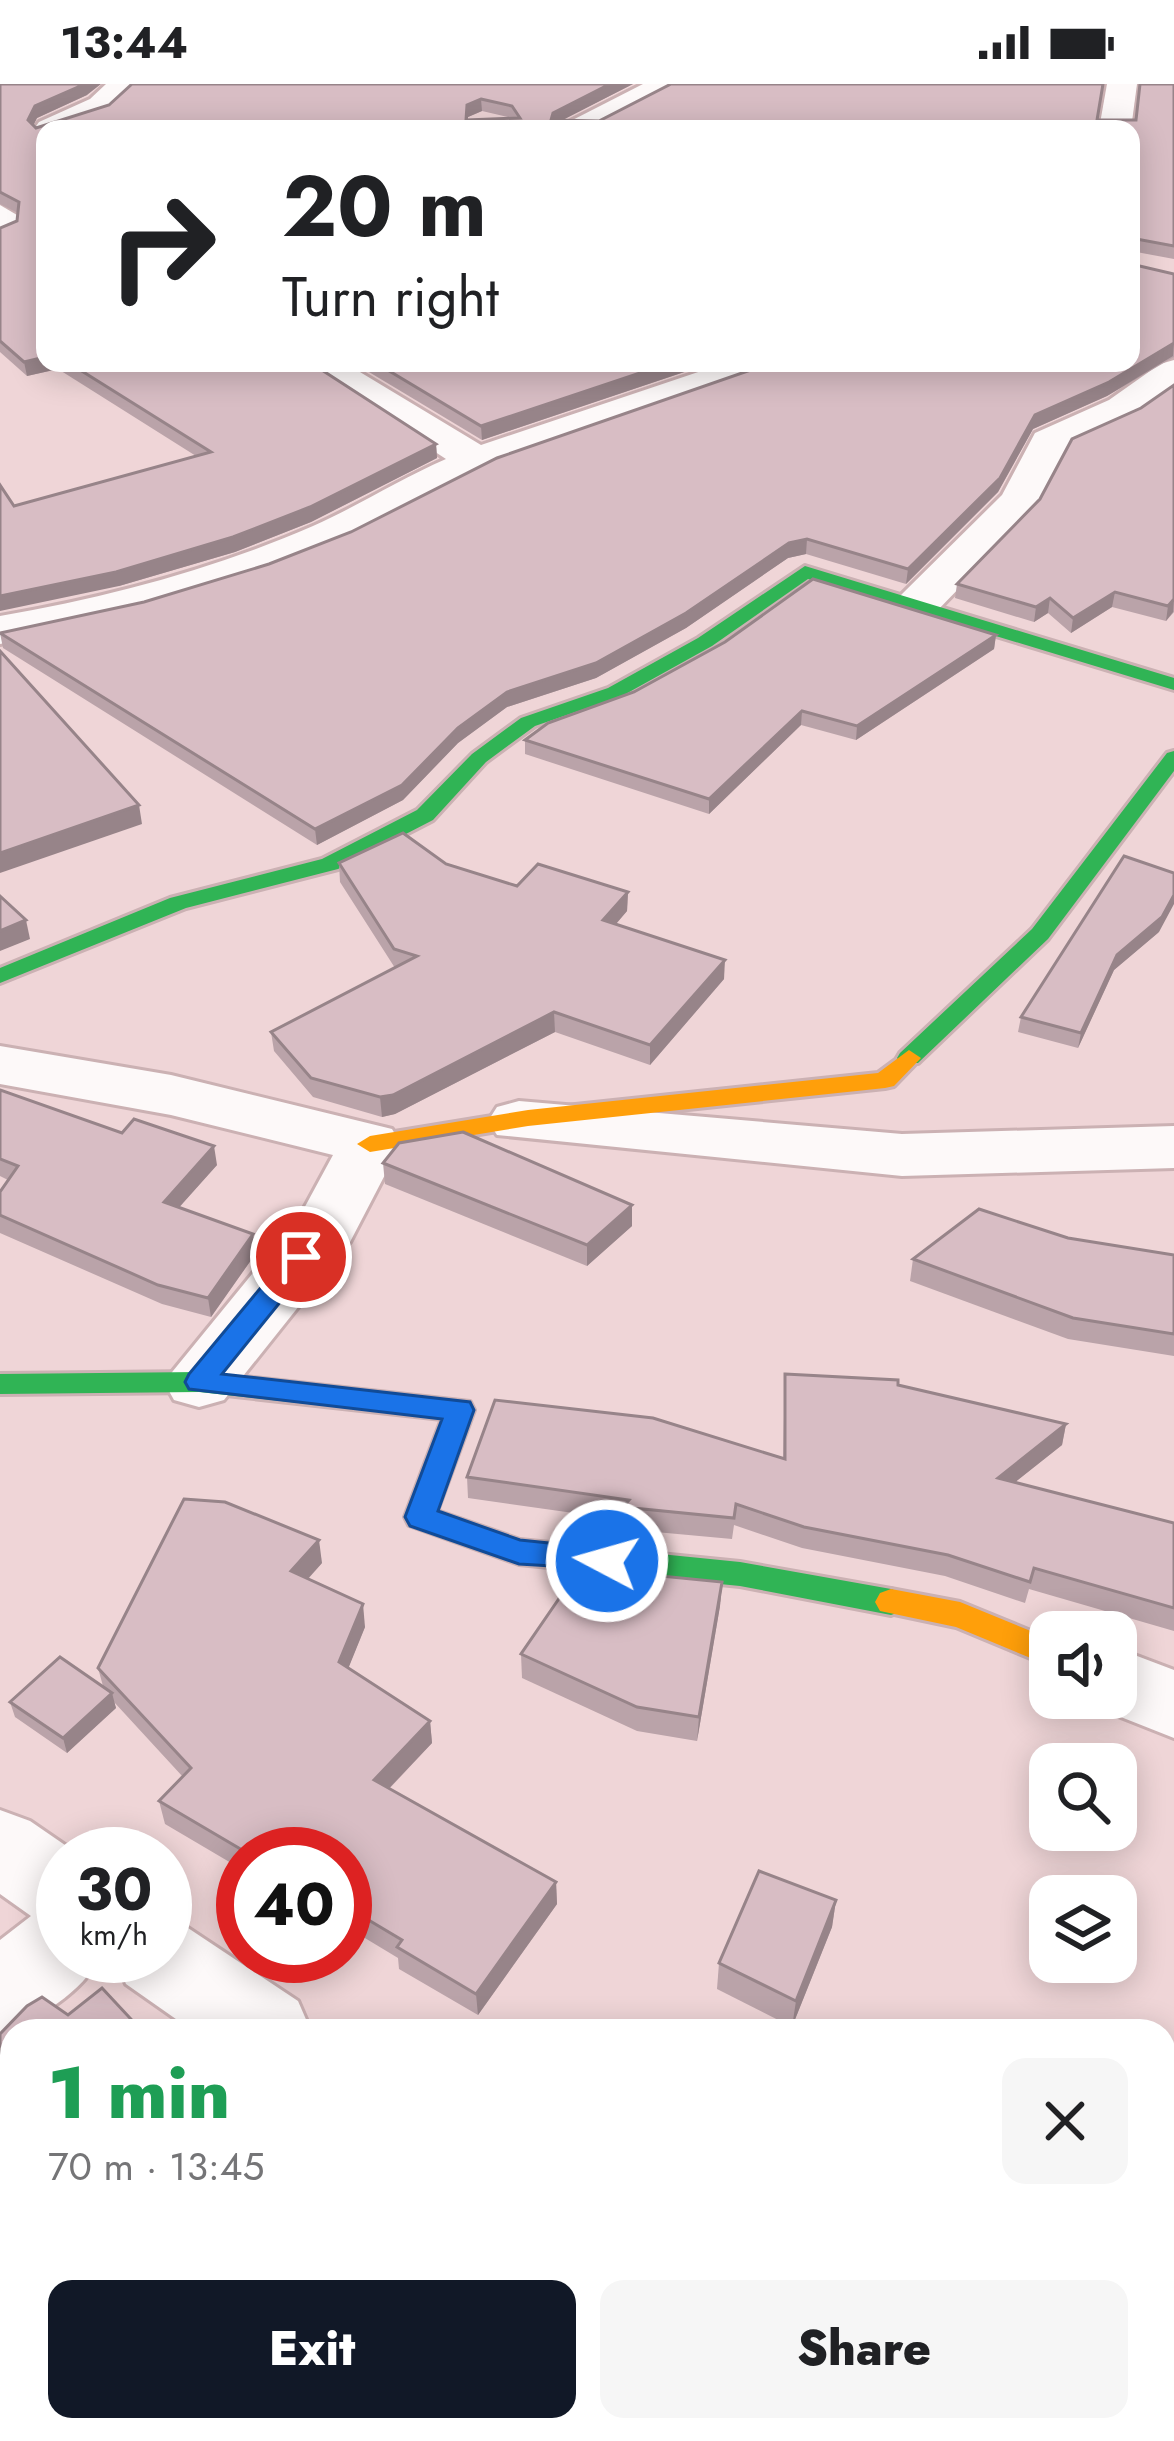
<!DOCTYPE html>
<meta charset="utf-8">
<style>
:root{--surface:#fff;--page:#f6f6f6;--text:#202124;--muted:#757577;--accent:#111827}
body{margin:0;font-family:Jost,sans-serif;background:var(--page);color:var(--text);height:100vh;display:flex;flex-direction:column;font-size:45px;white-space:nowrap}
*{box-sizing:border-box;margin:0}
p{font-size:39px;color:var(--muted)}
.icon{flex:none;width:66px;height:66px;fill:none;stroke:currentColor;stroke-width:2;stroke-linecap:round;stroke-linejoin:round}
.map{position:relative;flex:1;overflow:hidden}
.side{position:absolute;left:0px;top:1935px;width:1176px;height:423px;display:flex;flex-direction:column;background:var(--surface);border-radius:36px 36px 0 0;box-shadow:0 6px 30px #0003}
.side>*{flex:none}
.top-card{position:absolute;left:36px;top:36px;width:1104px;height:252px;border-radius:24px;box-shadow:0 6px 30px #0003;background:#fff;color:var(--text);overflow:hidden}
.tools{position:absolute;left:1029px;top:1527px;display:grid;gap:24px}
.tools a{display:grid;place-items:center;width:108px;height:108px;border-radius:24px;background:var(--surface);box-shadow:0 6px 30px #0003;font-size:60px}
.speed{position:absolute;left:36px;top:1743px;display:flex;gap:24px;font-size:60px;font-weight:700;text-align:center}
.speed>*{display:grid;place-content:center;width:156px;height:156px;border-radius:50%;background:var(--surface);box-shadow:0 6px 30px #0003;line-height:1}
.speed small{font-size:30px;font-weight:400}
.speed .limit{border:18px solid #d22;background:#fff;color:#111}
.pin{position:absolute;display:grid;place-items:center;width:102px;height:102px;color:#fff;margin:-51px;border:6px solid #fff;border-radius:50%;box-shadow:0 3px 12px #0007}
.me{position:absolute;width:132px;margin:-66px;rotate:276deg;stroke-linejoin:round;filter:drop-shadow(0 0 9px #0008)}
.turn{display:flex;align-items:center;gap:42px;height:252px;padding:0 48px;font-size:54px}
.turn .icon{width:156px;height:156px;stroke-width:2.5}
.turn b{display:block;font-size:84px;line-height:102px}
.round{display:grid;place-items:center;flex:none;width:126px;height:126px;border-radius:24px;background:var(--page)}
.summary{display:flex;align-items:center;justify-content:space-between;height:204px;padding:0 48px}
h1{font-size:72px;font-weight:800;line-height:90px;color:#1e9e55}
.cta{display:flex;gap:24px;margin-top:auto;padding:24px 48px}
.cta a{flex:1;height:138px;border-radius:24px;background:var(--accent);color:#fff;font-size:48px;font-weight:800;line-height:138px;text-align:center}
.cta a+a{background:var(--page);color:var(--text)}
.status{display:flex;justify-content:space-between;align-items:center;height:84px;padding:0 60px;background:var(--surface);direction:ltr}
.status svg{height:33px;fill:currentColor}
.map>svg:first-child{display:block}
</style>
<div class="status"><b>13:44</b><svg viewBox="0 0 49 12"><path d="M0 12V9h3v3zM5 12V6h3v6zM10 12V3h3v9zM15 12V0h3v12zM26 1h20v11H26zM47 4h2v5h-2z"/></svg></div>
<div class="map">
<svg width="1174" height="2357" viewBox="0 0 1174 2357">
<rect width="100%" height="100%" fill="#efd5d7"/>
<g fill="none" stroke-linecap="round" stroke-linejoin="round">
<defs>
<g id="street">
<path d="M106 0H138C114 33 85 45 45 45V53L39 52 34 45 39 38 90 15Z"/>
<polygon points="643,0 683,0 597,45 555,45"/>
<polygon points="1107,0 1137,0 1131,45 1099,45"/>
<polygon points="0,121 17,131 17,146 0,156"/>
<polygon points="1174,276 1174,307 1137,334 1067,366 1035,426 932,532 900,532 893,522 900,512 1002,411 1035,349 1109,316 1160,280"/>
<path d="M299 279H345L481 361 725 279H778L773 287 739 301 496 384 350 458 269 491 145 529 0 560V532C108 513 212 486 313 442 358 422 400 395 446 375Z"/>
<polygon points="0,962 171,991 392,1045 401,1060 350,1158 224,1316 199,1323 174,1316 164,1298 301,1130 333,1071 171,1031 0,1000"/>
<polygon points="519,1017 902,1050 1174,1042 1174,1084 902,1092 497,1051 488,1037 497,1023"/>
<polygon points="1116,1564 1174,1586 1174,1654 1088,1620 1085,1614 1116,1614"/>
<path d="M0 1726 30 1737 78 1770H63V1872H100C84 1908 36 1936 0 1950V1856L31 1832 0 1810Z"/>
<polygon points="165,1835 188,1844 298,1917 311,1947 193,1947 126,1900 114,1872 165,1872"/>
<polygon points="767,2346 879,2346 884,2357 772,2357"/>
</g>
<g id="fast">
<polygon points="805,482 1174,594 1174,606 808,495 712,562 622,612 535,642 486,678 433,736 338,785 186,824 0,899 0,884 170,814 322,775 417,726 472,670 521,634 608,604 698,554"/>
<polygon points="1174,667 1174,687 1048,855 918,979 900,979 897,974 900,969 1032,845 1167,669"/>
<polygon points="199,1288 470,1318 474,1326 437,1427 520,1456 740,1478 891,1505 902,1509 907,1518 902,1527 891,1531 740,1502 519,1480 409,1441 405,1433 442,1335 199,1308 0,1310 0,1290"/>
</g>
<g id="slow">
<polygon points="909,966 921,974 894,1002 885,1004 528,1042 370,1068 357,1060 370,1052 528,1026 878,989"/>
<polygon points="891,1505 960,1518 1050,1555 1050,1582 956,1543 880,1527 875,1518 880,1509"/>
</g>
</defs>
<use href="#street" stroke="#cbb1b3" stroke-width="6"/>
<use href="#fast" stroke="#cbb1b3" stroke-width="6"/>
<use href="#slow" stroke="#cbb1b3" stroke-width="6"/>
<use href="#street" fill="#fdf9f9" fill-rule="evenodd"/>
<use href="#fast" fill="#30b455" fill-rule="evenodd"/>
<use href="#slow" fill="#ff9f0a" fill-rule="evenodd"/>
</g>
<g fill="#baa3a9" fill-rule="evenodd">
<path d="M0 0 87 11 37 34 33 41 36 44 109 21 132 0H633L562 36 599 37 1135 36 1174 0V175L1131 167V45H45V279H311L436 360 437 374 311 438 235 468 119 502 14 422 196 372 58 285 27 292 0 268V144L17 137 18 129 0 120ZM482 27 512 34 467 36 468 33Z"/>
<polygon points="1174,190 1174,273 1107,312 1033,345 998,408 906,500 806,470 788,474 686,544 596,594 507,623 458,659 403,716 317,761 3,564 0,549 144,518 269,480"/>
<polygon points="354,279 711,279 482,356"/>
<polygon points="1174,301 1174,528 1166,537 1112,523 1071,549 1048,529 1034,538 955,514 957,500 1141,324"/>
<polygon points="996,551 994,565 856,656 801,641 709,730 525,670 525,656"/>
<polygon points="339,779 446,780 517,802 628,808 627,827 616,840 724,895 650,981 555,948 395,1030 382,1033 313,1013 274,967 271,948 395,884 340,798"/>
<polygon points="1159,848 1114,886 1078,964 1018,948 1021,933"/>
<polygon points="0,1006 217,1081 179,1123 253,1150 256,1169 211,1233 162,1220 0,1149 0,1108 8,1096 0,1092"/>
<polygon points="383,1079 632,1142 587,1182 385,1100"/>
<polygon points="1068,1154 1174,1171 1174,1272 1068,1255 910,1197 913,1175"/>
<polygon points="785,1290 898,1301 1066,1340 1062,1361 1015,1398 1174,1439 1174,1547 1029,1505 1025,1519 945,1492 802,1464 734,1441 732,1455 623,1445 623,1436 468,1414 467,1393 783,1375"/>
<polygon points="322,1479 308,1495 365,1543 348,1584 430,1637 432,1659 389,1705 556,1798 557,1820 478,1931 399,1885 398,1874 345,1842 345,1770 243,1770 243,1786 165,1740 159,1717 183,1693 114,1618 116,1624 67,1669 15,1633 10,1618 103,1602 98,1584"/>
<polygon points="722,1498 720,1522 697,1657 637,1647 522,1594 521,1570"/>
<polygon points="836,1816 832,1843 792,1943 717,1905 719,1879"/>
<polygon points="102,1904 142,1947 12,1947 12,2346 180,2346 170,2357 0,2357 0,2343 9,2335 0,2322 0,2099 2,2099 0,2097 0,1950 27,1922 42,1913 68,1931"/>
<polygon points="1123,2346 1164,2346 1174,2357 1126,2357"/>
</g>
<g fill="#978489">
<polygon points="85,0 101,0 87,11 37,34 30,48 28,36 35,22"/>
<polygon points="610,0 633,0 553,41 551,45 553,29"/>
<polygon points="481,15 482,27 468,33 466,45 467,21"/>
<polygon points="1174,259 1173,272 1107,312 1033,345 998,408 906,500 908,485 1035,331"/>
<polygon points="45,273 45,279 57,279 58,285 27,292 24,278"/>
<polygon points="670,279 711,279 482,356 481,342"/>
<polygon points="436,360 437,374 311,438 235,468 119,502 0,527 0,512"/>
<polygon points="807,455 806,470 788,474 686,544 596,594 507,623 458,659 403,716 317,761 315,745 507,608 789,459"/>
<polygon points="1115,508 1112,523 1071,549 1073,534"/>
<polygon points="1050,514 1048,529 1034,538 1036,523"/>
<polygon points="1174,515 1173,528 1166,537 1168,522"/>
<polygon points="996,551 994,565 856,656 857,642"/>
<polygon points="802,627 801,641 709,730 709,715"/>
<polygon points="139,721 142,740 0,789 0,769"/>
<polygon points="628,808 627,827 603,855 603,836"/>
<polygon points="1174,811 1174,820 1159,848 1114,886 1078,964 1081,949 1117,871"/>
<polygon points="26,836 30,855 0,867 0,847"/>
<polygon points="725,876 724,895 650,981 650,961"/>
<polygon points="554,928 555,948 395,1030 382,1033 380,1013"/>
<polygon points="214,1062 217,1081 167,1137 164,1118"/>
<polygon points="632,1121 632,1142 587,1182 587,1161"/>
<polygon points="253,1150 256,1169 211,1233 208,1214"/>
<polygon points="1066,1340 1062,1361 994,1415 998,1394"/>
<polygon points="319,1456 322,1479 294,1510 291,1487"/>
<polygon points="722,1498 720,1522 697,1657 699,1633"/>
<polygon points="363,1520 365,1543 342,1600 339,1578"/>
<polygon points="112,1609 116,1624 67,1669 63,1654"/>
<polygon points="430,1637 432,1659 376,1718 374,1696"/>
<polygon points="556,1798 557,1820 478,1931 476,1910"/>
<polygon points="836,1816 832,1843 792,1943 796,1917"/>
<polygon points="160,2346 180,2346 170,2357 150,2357"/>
</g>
<g fill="#d8bdc4" stroke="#978489" stroke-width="3" fill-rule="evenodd">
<path d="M0 0H85L35 22 28 36 36 44 109 21 132 0H610L553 29 551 36 599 37 671 0H1103L1097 36H1136L1140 0H1174V162L1131 154V45H45V273L24 278 0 257V144L17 137 19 118 0 108ZM481 15 512 22 520 34 466 36 467 21Z"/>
<polygon points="1131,180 1174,190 1174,259 1109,298 1035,331 1000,394 908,485 807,455 789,459 686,529 596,579 507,608 458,644 402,701 315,745 0,549 144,518 269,480 351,448 497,374 771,279 1131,279"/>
<polygon points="69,279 311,279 436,360 310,423 233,453 116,488 0,512 0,401 14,422 211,368"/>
<polygon points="376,279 670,279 481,342"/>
<polygon points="1174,301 1174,515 1168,522 1115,508 1073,534 1050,514 1036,523 957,500 1040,415 1072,355 1141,324"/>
<polygon points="813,495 996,551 857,642 802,627 709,715 525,656 548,639 634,608 725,558"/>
<polygon points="0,567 139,721 0,769"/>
<polygon points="403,749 446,780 517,802 538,780 628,808 603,836 725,876 650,961 554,928 393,1011 380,1013 311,994 271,948 417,872 394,865 339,779"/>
<polygon points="1124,772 1174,789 1174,811 1162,833 1117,871 1081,949 1021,933"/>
<polygon points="0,812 26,836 0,847"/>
<polygon points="0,1006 122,1049 134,1035 214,1062 164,1118 253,1150 208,1214 158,1201 0,1131 0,1108 18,1082 0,1075"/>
<polygon points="463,1048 632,1121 587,1161 383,1079 399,1059"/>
<polygon points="979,1125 1068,1154 1174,1171 1174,1250 1073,1234 913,1175"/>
<polygon points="785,1290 898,1296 898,1301 1066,1340 998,1394 1174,1439 1174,1524 1034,1484 1030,1498 948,1471 804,1443 736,1420 734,1434 623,1423 629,1416 467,1393 495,1316 653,1334 785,1375"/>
<polygon points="184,1415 225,1418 319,1456 291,1487 363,1520 339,1578 430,1637 374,1696 556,1798 476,1910 397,1863 402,1856 345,1822 345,1770 249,1770 159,1717 191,1684 98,1584"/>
<polygon points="580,1484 722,1498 699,1633 637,1623 521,1570"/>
<polygon points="60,1573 112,1609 63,1654 10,1618"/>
<polygon points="759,1787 836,1816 796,1917 719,1879"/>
<polygon points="102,1904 142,1947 12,1947 12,2096 0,2086 0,1950 27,1922 42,1913 68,1931"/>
<polygon points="12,2096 12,2346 160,2346 150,2357 0,2357 0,2343 10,2333 0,2318 0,2099"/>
<polygon points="1164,2331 1174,2331 1174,2357 1134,2357 1131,2346 1164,2346"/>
<polygon points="642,2346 662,2346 676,2357 635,2357"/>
</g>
<polygon fill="#1a73e8" stroke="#114b97" stroke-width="3" points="301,1164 315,1173 311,1180 222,1290 470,1318 474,1326 438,1427 520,1456 607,1465 623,1477 618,1486 519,1480 410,1442 405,1433 442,1335 189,1305 185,1298 189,1290 292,1166"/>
</svg>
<div class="tools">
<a><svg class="icon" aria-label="sound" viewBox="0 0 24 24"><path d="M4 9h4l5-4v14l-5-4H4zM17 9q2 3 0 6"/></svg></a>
<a><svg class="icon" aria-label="search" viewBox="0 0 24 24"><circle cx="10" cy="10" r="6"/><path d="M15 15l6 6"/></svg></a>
<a><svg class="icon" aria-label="layers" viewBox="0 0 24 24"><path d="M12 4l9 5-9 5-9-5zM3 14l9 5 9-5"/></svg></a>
</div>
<div class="speed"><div>30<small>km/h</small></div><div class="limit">40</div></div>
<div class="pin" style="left:301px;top:1173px;background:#d93025"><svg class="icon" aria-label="arrive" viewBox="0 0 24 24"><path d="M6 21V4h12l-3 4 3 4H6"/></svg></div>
<svg class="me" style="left:607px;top:1477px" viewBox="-20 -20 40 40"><circle r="17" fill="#1a73e8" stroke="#fff" stroke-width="3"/><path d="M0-11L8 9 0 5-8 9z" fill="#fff"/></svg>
<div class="top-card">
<div class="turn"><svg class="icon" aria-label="right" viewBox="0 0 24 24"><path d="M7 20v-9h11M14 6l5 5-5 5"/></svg><div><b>20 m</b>Turn right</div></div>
</div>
<section class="side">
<div class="summary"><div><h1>1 min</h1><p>70 m · 13:45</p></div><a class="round"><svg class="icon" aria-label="close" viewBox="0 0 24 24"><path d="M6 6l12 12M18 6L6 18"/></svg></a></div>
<div class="cta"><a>Exit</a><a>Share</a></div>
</section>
</div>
